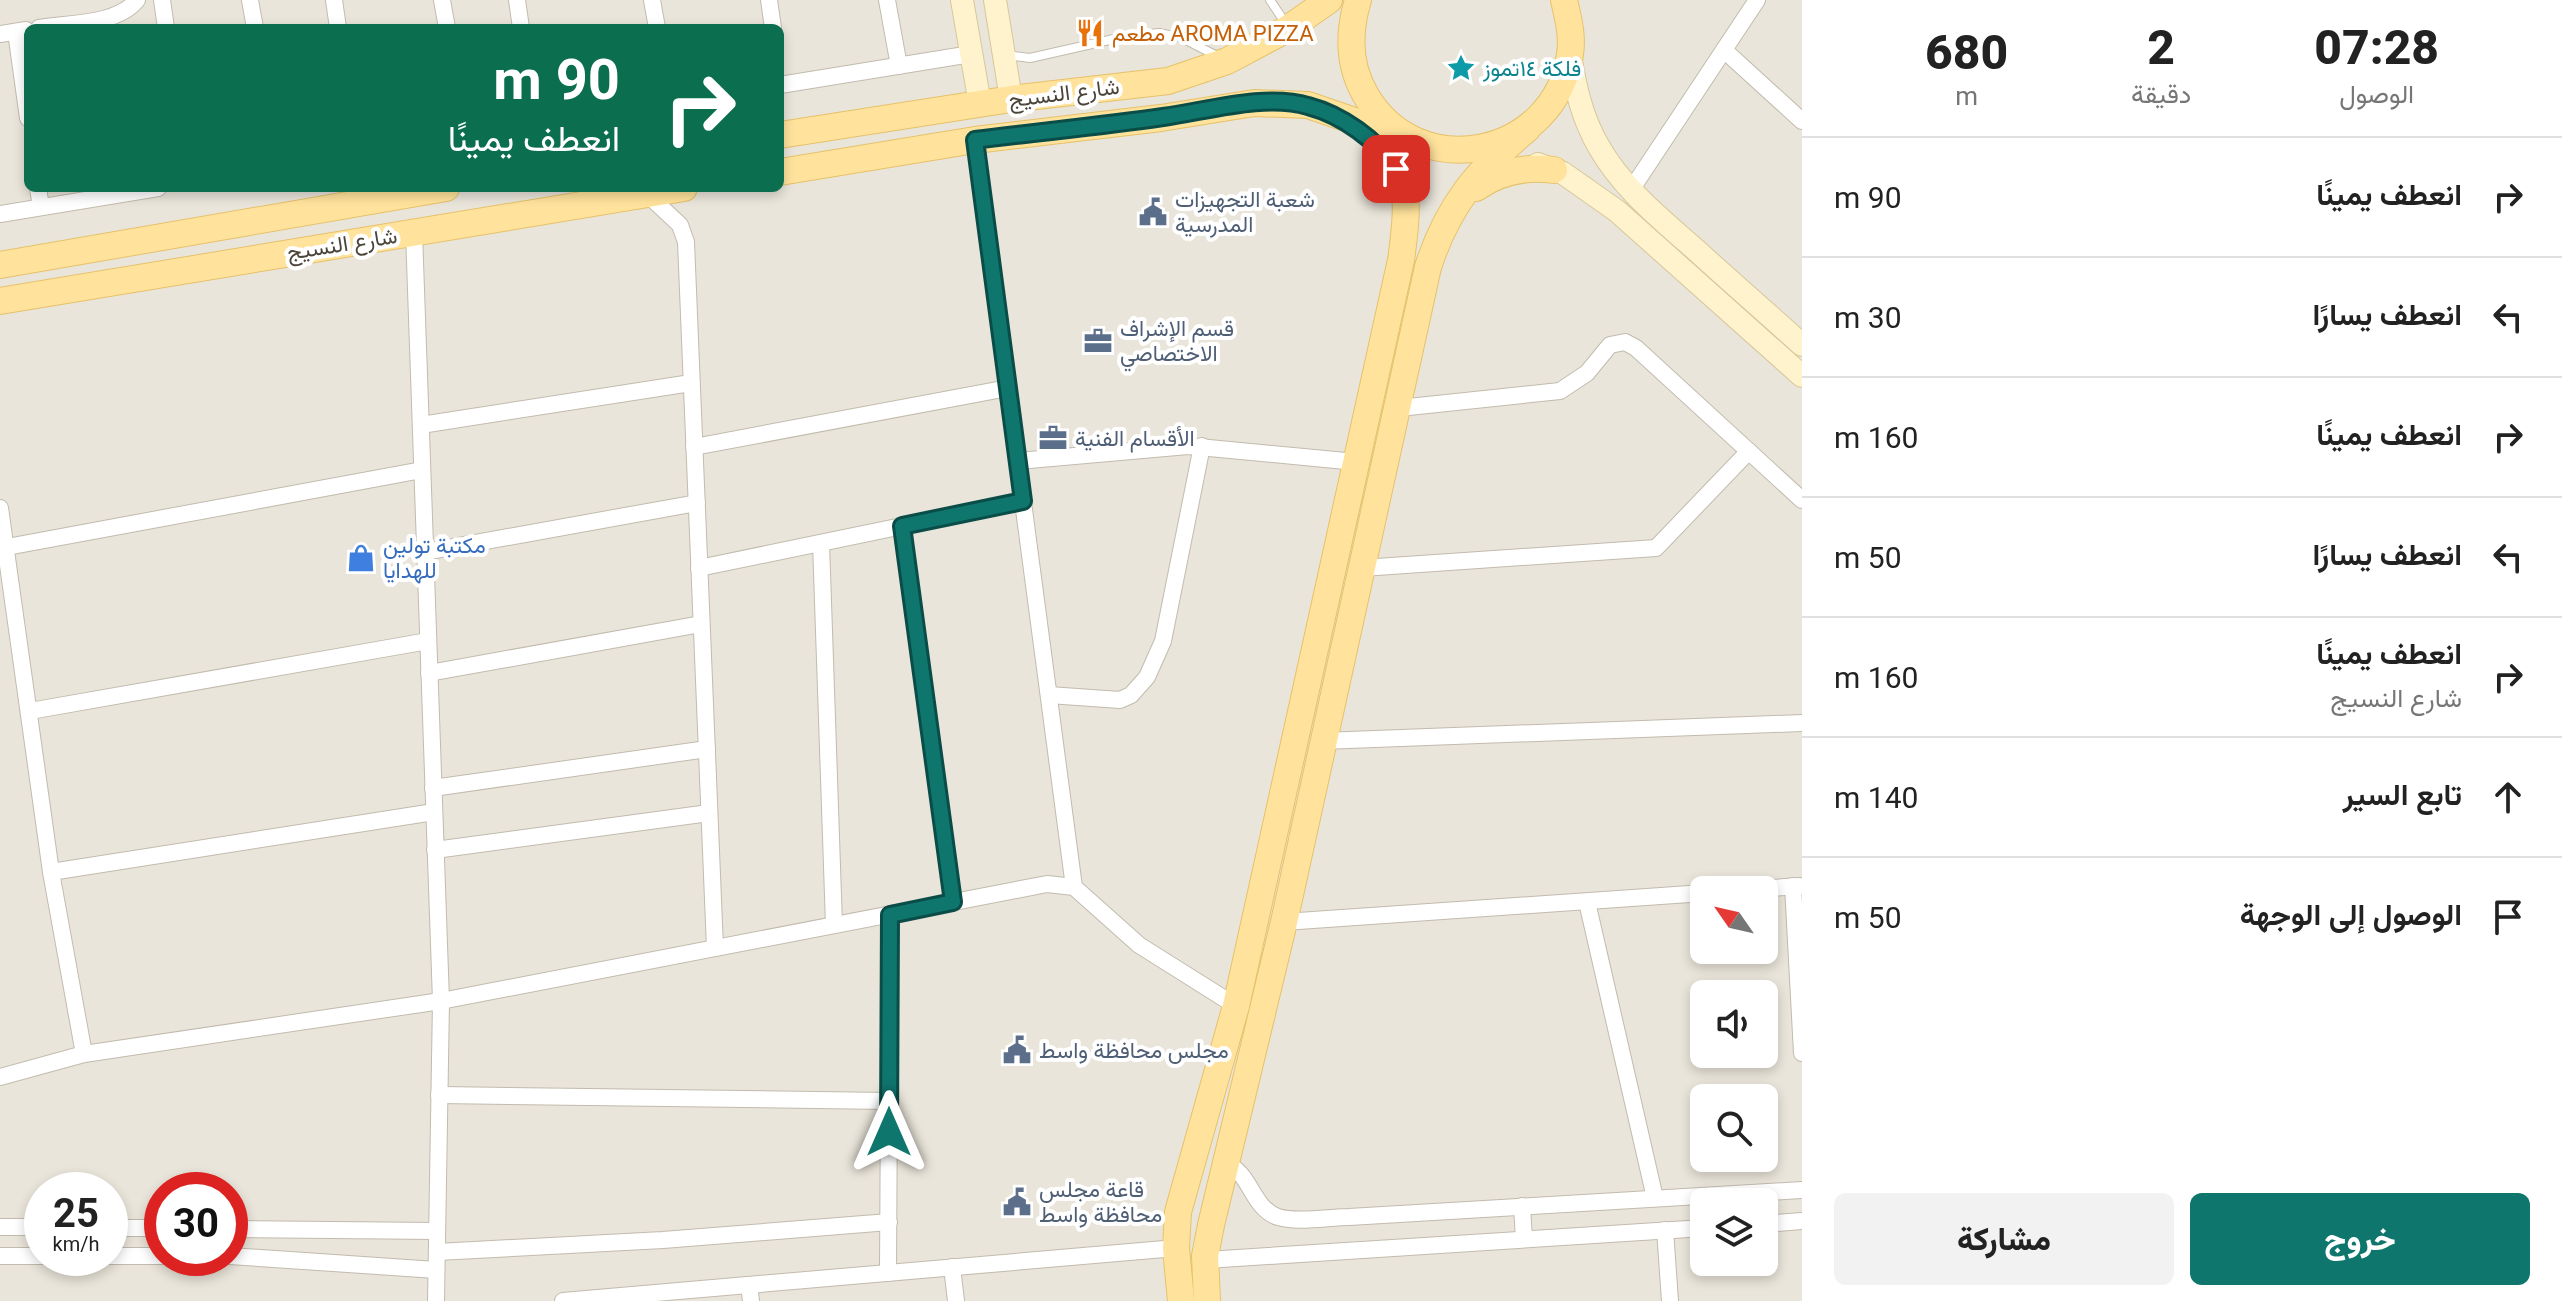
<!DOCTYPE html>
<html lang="ar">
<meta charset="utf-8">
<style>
:root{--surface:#fff;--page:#f2f2f2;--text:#222;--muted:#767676;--line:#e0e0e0;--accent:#0f766e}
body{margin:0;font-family:Roboto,Vazirmatn,sans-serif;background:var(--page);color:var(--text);direction:rtl;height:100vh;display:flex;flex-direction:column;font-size:30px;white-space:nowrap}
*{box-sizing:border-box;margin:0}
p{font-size:26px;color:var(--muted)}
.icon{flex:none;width:44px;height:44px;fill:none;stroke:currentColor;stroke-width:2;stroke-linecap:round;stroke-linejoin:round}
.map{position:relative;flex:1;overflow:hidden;direction:ltr}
.drawer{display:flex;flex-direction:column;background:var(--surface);width:760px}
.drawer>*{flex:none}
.banner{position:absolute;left:24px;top:24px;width:760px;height:168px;border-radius:12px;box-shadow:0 4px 12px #0003;direction:rtl;background:#0b6e4f;color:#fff;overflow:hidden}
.needle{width:52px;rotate:304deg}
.buttons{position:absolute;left:1690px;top:876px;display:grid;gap:16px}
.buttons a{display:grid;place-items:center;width:88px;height:88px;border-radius:12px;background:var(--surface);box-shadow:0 4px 12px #0003;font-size:40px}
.speed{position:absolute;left:24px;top:1172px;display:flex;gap:16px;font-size:40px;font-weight:700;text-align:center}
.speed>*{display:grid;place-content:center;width:104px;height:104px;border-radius:50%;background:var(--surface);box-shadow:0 4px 12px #0003;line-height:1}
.speed small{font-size:20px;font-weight:400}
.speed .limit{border:12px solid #d22;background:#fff;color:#111}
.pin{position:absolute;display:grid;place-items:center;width:68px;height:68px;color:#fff;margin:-34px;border-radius:16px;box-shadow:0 4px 12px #0006}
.me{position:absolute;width:88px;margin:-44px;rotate:0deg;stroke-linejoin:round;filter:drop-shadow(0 0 6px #0008)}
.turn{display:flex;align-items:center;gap:28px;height:168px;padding:0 32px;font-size:36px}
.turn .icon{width:104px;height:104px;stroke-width:2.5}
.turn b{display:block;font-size:56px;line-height:68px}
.eta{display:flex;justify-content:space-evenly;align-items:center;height:136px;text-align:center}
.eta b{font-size:48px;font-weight:800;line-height:56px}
.cta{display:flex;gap:16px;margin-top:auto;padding:16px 32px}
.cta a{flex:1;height:92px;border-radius:12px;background:var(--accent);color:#fff;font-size:32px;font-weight:800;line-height:92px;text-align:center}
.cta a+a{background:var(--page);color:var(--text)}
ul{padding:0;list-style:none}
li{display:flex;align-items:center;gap:24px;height:120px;padding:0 32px;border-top:2px solid var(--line)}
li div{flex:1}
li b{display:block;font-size:30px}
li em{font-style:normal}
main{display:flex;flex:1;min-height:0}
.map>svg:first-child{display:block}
</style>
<main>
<section class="drawer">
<div class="eta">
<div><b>07:28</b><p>الوصول</p></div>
<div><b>2</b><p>دقيقة</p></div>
<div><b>680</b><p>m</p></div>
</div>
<ul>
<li><svg class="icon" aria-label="right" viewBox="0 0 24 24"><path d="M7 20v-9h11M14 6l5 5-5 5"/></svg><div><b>انعطف يمينًا</b></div><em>90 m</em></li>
<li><svg class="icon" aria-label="left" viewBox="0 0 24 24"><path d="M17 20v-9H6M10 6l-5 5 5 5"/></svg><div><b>انعطف يسارًا</b></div><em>30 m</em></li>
<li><svg class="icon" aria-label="right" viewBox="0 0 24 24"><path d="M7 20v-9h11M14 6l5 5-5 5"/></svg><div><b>انعطف يمينًا</b></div><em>160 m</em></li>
<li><svg class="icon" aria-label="left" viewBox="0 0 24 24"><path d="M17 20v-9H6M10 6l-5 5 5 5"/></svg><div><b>انعطف يسارًا</b></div><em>50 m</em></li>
<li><svg class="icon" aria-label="right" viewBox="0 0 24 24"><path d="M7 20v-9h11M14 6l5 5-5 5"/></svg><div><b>انعطف يمينًا</b><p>شارع النسيج</p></div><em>160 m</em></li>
<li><svg class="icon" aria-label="ahead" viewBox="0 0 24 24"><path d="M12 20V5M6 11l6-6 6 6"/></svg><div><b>تابع السير</b></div><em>140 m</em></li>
<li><svg class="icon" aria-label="arrive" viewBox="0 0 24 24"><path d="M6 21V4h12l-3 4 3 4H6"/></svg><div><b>الوصول إلى الوجهة</b></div><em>50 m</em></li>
</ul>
<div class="cta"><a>خروج</a><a>مشاركة</a></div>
</section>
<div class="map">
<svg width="1802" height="1301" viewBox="0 0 1802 1301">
<rect width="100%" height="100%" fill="#f6f3ec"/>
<path fill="#eae5da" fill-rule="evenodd" d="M0 0H1802V1301H0ZM28 28H780V188H28ZM1704 890H1764V950H1704ZM1704 994H1764V1054H1704ZM1704 1098H1764V1158H1704ZM42 1190H110V1258H42ZM162 1190H230V1258H162ZM1704 1202H1764V1262H1704Z"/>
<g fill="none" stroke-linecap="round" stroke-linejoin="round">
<defs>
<g id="lane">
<polyline points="1270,0 1286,24"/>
<polyline points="1005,55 1030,58 1127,36 1159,33 1182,38 1219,57"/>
</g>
<g id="street">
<polyline points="162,0 166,28"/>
<polyline points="250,0 255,28"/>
<polyline points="334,0 338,28"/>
<polyline points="442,0 447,28"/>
<polyline points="517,0 521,28"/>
<polyline points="652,0 657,28"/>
<polyline points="769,0 773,28"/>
<polyline points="887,0 899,66"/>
<path d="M39 28C69 23 117 25 137 0"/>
<polyline points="16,32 28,118"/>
<polyline points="0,34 26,30"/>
<polyline points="1724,50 1802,121"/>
<polyline points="780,85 971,54"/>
<polyline points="975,140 1074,887"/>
<polyline points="38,188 41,207"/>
<polyline points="1631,190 1757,0"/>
<polyline points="647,194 680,225 686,242 715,948"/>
<polyline points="0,214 158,188"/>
<polyline points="414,233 441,1001 436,1301"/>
<polyline points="1399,408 1560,391 1587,373 1610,345 1625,342 1636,348 1802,500"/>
<polyline points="421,425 691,383"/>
<polyline points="694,447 1008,388"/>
<polyline points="1018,461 1188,446 1356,462"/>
<polyline points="0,508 51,872 84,1054"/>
<polyline points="902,526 953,902"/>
<polyline points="821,543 834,925"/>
<polyline points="7,547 422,470"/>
<polyline points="425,552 697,503"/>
<polyline points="699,568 1023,501"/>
<polyline points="1362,568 1656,548 1749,451"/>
<polyline points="429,673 701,624"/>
<polyline points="1049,695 1120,700 1131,695 1147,677 1163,641 1202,446"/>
<polyline points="30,711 428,641"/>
<polyline points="1322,741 1802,723"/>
<polyline points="433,788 707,749"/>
<polyline points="435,850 709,813"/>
<polyline points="51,872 434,812"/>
<polyline points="1793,886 1802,1053"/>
<polyline points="1744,890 1800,886"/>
<polyline points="1587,902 1655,1198"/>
<polyline points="1284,922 1704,893"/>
<polyline points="0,1077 84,1054 441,1001 1047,884 1074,887 1139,945 1236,1006"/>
<polyline points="439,1095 889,1101"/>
<path d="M1225 1164C1251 1171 1251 1208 1278 1217 1296 1223 1330 1217 1349 1217L1802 1190"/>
<polyline points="1522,1206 1524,1239"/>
<polyline points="1764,1224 1802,1221"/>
<polyline points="0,1227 42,1227"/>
<polyline points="110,1228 162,1228"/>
<polyline points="230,1229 437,1231"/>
<polyline points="1665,1230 1670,1301"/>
<polyline points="437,1252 663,1240 889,1222"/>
<polyline points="0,1256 42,1256"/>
<polyline points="110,1256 162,1256"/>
<polyline points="230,1256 436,1270"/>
<polyline points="1206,1260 1704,1228"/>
<polyline points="952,1267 956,1301"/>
<polyline points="888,1273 890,915"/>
<polyline points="749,1285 751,1301"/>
<polyline points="563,1301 1176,1248"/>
</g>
<g id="secondary">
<polyline points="962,0 980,104"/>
<polyline points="995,0 1011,99"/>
<path d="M1570 54C1575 87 1582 118 1599 147 1623 189 1661 219 1696 250 1731 282 1767 313 1802 345"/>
<polyline points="1538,164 1563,173 1617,211 1802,376"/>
</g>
<g id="primary">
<path d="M1358 0C1348 33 1348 64 1365 94 1417 186 1555 158 1570 54 1573 36 1568 18 1564 0"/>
<polyline points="780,135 1011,99 1168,81 1227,61 1289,28 1329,0"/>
<polyline points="780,172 975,140 1161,118 1254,103 1308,105 1427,146"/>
<path d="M1476 188C1500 171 1525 166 1554 170"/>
<polyline points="0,265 446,188"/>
<polyline points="0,301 684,188"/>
<path d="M1181 1301 1176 1248 1178 1212 1236 1006 1401 260C1411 189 1407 171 1373 108"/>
<path d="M1207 1301 1205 1256 1211 1225 1284 922 1428 267C1448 205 1478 170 1527 129"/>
</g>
</defs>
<use href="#lane" stroke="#c2bbae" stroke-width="10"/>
<use href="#street" stroke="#c2bbae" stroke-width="18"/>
<use href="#secondary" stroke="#d6c79b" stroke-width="24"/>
<use href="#primary" stroke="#e6c16a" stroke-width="28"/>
<use href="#lane" stroke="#fff" stroke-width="8"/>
<use href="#street" stroke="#fff" stroke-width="16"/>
<use href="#secondary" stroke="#fff3cd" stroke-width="22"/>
<use href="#primary" stroke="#ffe39c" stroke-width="26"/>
</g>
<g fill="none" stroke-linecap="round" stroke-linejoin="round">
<defs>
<path id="route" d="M889 1132 890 915 953 902 902 526 1023 501 975 140C1038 132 1101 126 1163 117 1207 111 1266 93 1308 106 1342 115 1377 140 1396 169"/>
</defs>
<use href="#route" stroke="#0a4d48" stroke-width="20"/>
<use href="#route" stroke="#0f766e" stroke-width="14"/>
</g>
<defs>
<symbol id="restaurant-bare" viewBox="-9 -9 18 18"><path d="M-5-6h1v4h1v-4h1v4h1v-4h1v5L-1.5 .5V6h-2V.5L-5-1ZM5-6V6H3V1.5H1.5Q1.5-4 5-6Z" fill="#e8710a" stroke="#fff" stroke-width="2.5" paint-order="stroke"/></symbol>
<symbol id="sight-bare" viewBox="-9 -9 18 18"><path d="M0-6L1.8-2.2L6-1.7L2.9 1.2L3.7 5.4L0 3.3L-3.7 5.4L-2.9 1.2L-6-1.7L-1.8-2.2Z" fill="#0f9aa8" stroke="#fff" stroke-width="2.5" paint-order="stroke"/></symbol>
<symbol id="civic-bare" viewBox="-9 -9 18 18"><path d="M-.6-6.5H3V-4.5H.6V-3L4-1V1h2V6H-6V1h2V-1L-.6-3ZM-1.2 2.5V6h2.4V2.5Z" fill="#5c6f8a" stroke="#fff" stroke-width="2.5" paint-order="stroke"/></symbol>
<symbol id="office-bare" viewBox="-9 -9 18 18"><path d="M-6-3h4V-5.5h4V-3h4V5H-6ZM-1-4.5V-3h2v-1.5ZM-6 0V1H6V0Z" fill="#5c6f8a" stroke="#fff" stroke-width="2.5" paint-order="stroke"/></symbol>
<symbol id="shop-bare" viewBox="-9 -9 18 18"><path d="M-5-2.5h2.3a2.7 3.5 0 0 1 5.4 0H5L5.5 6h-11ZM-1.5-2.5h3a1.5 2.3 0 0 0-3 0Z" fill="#3f7fe0" stroke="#fff" stroke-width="2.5" paint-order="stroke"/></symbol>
</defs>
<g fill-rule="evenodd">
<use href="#restaurant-bare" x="1070" y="13" width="40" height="40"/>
<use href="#sight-bare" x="1441" y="48" width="40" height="40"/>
<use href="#civic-bare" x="1133" y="192" width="40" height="40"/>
<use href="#office-bare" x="1078" y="321" width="40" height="40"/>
<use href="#office-bare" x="1033" y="418" width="40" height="40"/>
<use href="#shop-bare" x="341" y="538" width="40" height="40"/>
<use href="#civic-bare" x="997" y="1030" width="40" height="40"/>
<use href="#civic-bare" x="997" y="1182" width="40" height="40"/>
</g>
<g text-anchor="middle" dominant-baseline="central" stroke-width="8" stroke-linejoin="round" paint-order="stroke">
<g font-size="22" fill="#c56008" stroke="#fff" text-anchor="start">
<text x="1112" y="33">مطعم AROMA PIZZA</text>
</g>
<g font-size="22" fill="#0d838f" stroke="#fff" text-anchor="start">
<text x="1483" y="68">فلكة ١٤تموز</text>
</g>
<g font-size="22" fill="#4b4439" stroke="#fff">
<text transform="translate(1064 93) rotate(-7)">شارع النسيج</text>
<text transform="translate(342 244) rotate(-9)">شارع النسيج</text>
</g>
<g font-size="22" fill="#4e5e75" stroke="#fff" text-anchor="start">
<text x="1175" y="199">شعبة التجهيزات<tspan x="1175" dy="25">المدرسية</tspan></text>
<text x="1120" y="328">قسم الإشراف<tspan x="1120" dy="25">الاختصاصي</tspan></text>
<text x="1075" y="438">الأقسام الفنية</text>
<text x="1039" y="1050">مجلس محافظة واسط</text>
<text x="1039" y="1189">قاعة مجلس<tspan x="1039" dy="25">محافظة واسط</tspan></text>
</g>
<g font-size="22" fill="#366cbe" stroke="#fff" text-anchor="start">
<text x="383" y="545">مكتبة تولين<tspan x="383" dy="25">للهدايا</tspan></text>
</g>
</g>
</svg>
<div class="buttons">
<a><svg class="needle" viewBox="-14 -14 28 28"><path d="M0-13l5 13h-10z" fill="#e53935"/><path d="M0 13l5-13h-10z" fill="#767676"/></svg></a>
<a><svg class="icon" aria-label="sound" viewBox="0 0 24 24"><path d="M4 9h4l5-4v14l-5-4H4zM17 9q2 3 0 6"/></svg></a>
<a><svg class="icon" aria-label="search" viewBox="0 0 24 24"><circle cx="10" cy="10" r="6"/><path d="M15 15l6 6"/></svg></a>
<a><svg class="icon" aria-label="layers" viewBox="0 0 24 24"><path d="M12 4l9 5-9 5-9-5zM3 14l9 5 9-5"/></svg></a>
</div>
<div class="speed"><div>25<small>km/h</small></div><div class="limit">30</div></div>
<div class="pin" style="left:1396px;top:169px;background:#d93025"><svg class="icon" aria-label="arrive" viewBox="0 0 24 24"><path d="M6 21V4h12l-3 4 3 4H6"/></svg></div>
<svg class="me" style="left:889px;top:1132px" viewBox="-20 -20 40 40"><path d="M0-17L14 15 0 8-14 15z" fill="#0f766e" stroke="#fff" stroke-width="4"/></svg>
<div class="banner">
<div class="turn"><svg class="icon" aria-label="right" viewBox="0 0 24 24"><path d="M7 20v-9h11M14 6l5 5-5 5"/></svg><div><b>90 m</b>انعطف يمينًا</div></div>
</div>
</div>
</main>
